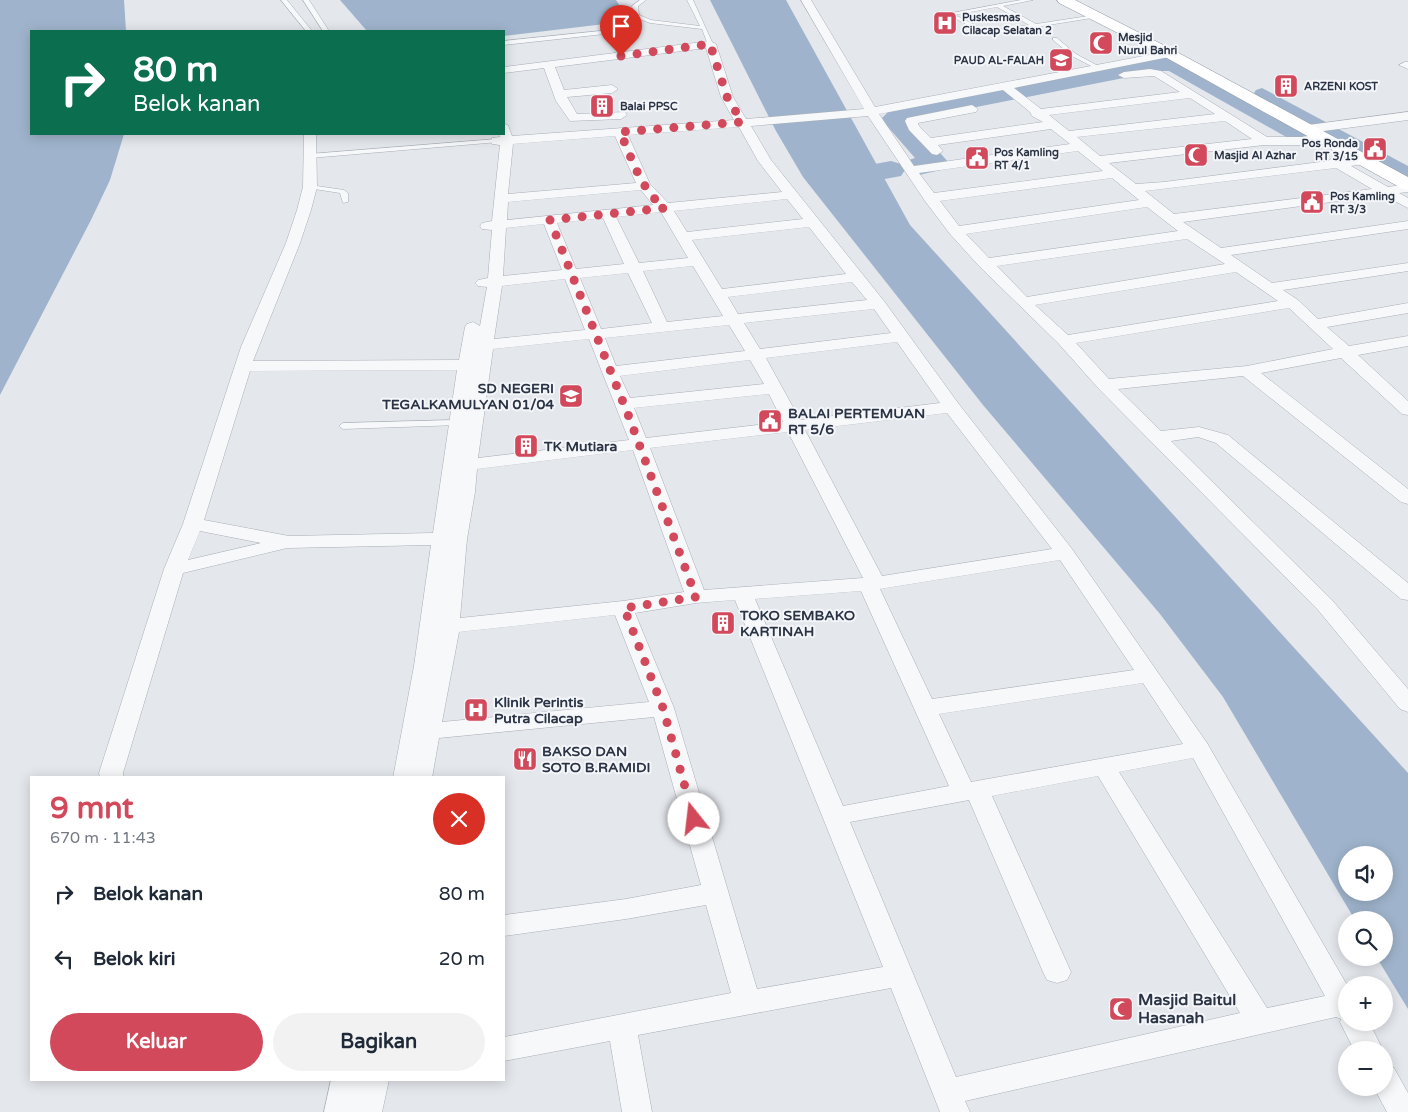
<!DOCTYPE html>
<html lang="id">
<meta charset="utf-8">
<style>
:root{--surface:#fff;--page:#f2f2f3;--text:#1f2937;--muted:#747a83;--accent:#d1495b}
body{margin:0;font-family:"Varela Round",sans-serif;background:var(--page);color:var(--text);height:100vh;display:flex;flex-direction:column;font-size:19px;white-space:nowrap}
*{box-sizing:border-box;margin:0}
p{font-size:16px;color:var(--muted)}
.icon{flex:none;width:28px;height:28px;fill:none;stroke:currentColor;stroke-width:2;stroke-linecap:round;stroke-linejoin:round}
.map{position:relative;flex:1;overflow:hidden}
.sheet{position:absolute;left:30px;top:776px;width:475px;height:305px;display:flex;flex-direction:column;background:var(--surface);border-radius:0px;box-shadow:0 2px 12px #0003}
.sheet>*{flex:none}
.top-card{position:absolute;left:30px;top:30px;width:475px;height:105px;border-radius:0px;box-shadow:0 2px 12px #0003;background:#0b6e4f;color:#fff;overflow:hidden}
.tools{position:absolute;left:1338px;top:846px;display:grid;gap:10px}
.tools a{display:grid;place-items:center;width:55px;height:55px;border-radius:50%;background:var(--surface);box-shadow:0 2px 12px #0003;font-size:25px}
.pin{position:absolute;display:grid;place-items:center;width:42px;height:42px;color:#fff;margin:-51px -21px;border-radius:50% 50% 50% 0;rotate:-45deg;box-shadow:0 0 5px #0007}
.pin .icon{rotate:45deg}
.me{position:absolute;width:55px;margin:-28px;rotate:344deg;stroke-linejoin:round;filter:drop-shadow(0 0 4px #0008)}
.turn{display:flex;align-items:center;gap:18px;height:105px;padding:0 20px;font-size:22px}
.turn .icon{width:65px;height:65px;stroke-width:2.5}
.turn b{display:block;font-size:35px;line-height:42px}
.round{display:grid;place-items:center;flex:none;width:52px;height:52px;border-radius:26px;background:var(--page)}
.head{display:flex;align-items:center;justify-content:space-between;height:85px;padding:0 20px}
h1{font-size:30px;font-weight:700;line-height:38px;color:var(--accent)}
.button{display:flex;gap:10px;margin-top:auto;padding:10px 20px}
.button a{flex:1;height:58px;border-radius:30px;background:var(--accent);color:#fff;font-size:20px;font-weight:700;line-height:58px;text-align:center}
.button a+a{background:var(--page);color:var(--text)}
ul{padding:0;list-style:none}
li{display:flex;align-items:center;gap:15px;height:65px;padding:0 20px}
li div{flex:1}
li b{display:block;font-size:19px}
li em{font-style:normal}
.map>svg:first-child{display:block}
</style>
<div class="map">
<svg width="1408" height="1112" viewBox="0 0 1408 1112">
<rect width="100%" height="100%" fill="#e4e7ec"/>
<g fill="#9fb4cc" fill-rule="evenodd">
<polygon points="0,0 124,0 126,31 31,31 31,134 124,134 110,180 91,220 0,395"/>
<polygon points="340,0 616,0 630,21 504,36 504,31 367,31"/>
<path d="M710 0H786L910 225 1408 773V1009L1377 958H1384V920H1355L1223 697 1160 614 983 405 803 177 776 131ZM1346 855H1384V892H1346Z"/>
</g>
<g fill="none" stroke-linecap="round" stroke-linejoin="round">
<polygon fill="#9fb4cc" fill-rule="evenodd" points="1262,88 1408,166 1408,178 1402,177 1256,96 1254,93 1256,90"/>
<g fill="#9fb4cc" fill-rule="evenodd">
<polygon points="1159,57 1182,59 1306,125 1318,128 1322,134 1318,140 1308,142 1288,138 1169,71 1159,71 911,120 949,163 945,169 919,175 909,172 905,166 909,160 915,158 881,119 892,108 901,106"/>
<polygon points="891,161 901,164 905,170 901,176 847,186 837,183 832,177 837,171"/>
</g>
<defs>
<g id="lane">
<polygon points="281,0 287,0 312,31 306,31"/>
<polygon points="303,0 309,0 329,31 323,31"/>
<polygon points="640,0 646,0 638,6 639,15 651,20 700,26 687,0 693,0 713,44 708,45 702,29 650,23 634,17 632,6"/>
<path d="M1021 0H1033L1003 6 1036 24 1095 15 1098 17 986 35 947 14ZM997 7 1029 25 987 31 955 15Z"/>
<polygon points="630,28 633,30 632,31 504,45 504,41"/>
<polygon points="1053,38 1057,38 1076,54 1102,68 1097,69 1072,56 1053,40"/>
<polygon points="497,139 500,141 499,142 310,158 307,156 310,154"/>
<polygon points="310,185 344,190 348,193 348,202 343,203 340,193 308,188 308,186"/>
<polygon points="456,420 460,423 459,425 343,429 339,426 343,423"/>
</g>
<g id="street">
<path d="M801 0H811L875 107 1170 51 1176 54 1174 56 1014 88 1041 109 1180 92 1154 76 1124 78 1118 75 1124 72 1150 69 1161 71 1267 137H1303L1323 133 1329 137 1327 140 1303 145H1264L1109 163 1136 184 1164 182 1328 161 1334 157C1346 160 1357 154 1369 157L1371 160 1369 163 1351 166 1388 187 1408 184V192L1399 193 1408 198V208L1383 195 1183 222 1221 248 1408 221V229L1231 255 1272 283 1408 263V271L1283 290 1298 300 1318 319 1408 303V313L1327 327 1349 346 1408 336V346L1358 355 1408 401V415L1402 414 1341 358 1261 373 1408 489V504L1401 502 1243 376 1118 389 1161 431 1199 427 1228 435 1408 583V600L1401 599 1216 443 1198 437 1171 441 1332 600 1408 689V712L1400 709 1318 610 1099 389 1058 343 979 266 950 234 925 201 868 116 751 126 771 160 884 301 958 403 1072 549 1207 743 1347 985 1346 1022H1369L1383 1050H1354L1340 1022 1341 1019 1336 1017 965 1101 970 1112H940L891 988 638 1035 652 1112H622L610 1041 504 1061V1037L731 993 706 905 626 919 504 936V915L626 899 701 885 654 717 439 738 432 778H393L414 666 431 545 287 548 183 573 123 773 124 778H100L99 773 164 569 183 524 241 347 286 243 297 210 303 187 304 134H316L317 187 311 210 300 243 253 361 459 360 465 327 467 324 473 322 480 326 487 287 478 286 475 283 478 280 488 278 492 230 482 229 480 226 482 223 492 221 500 145 492 144 491 141 492 138 500 137 499 134H504V124L508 125 512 136 734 120 721 97 706 48 555 67 564 90 612 85 618 89 612 93 567 97 577 114 625 112 627 115 621 119 570 121 556 101 544 68 504 73V67L710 41 716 44 733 97 746 119 864 109ZM1003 90 1030 112 1032 116 1043 122 931 138 919 126 918 123 976 112 978 109 972 105 907 118 905 121 909 130 932 154 937 155 943 151 938 145 1051 129 1070 144 914 166 879 114ZM1190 98 1215 114 1069 131 1049 115ZM1225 121 1252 139 1100 156 1077 137ZM739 127 758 161 782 192 668 203 650 184 628 135ZM615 136 636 183 508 194 513 144ZM1078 151 1103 171 934 193 919 173ZM1336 168 1372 189 1174 214 1145 191ZM1112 178 1139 200 959 226 940 201ZM641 190 653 205 507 220 508 202ZM787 199 803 219 687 232 674 211ZM1147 207 1178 231 989 258 966 234ZM661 212 688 258 639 263 616 217ZM603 218 624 264 576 269 557 223ZM544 224 562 270 503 276 506 228ZM809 227 846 274 722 289 692 240ZM1187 239 1225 264 1027 297 997 266ZM693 266 723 316 667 322 643 271ZM1236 272 1278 301 1068 335 1035 305ZM628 273 652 323 601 329 580 278ZM565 279 585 330 494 339 502 286ZM852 282 867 300 738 314 728 297ZM1289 308 1333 349 1247 366 1109 379 1076 343ZM874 309 891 333 760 349 744 323ZM729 325 745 351 616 366 605 338ZM589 339 629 440 478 458 493 349ZM897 342 940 403 800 420 766 358ZM750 360 764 384 630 398 620 376ZM457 370 433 533 289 536 204 520 250 371ZM769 394 783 422 646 438 634 408ZM947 413 1052 549 882 576 805 430ZM788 432 863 578 704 590 650 448ZM633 450 684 592 623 601 460 618 467 539 475 492 477 469ZM200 531 261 543 188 560ZM1060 560 1134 670 932 699 880 589ZM861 591 949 786 843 806 755 599ZM735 600 883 967 757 989 674 708 635 613 696 603ZM615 615 649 702 442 722 459 632ZM1143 683 1183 744 971 782 939 714ZM1193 758 1325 996 1267 1008 1119 772ZM1098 776 1240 1013 956 1077 850 822 969 800 1043 972 1047 980 1057 983 1067 980 1071 972 992 796Z"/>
<polygon points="1405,62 1408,62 1408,69 1399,65"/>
<polygon points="1408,112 1408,120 1308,133 1302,129 1308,125"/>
<polygon points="1384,1064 1394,1068 1408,1093 1408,1112 1387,1112 1374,1088 1384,1088"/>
<polygon points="331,1080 389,1080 382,1112 324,1112"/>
</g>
<polygon id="highway" points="1057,0 1075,0 1175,51 1408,177 1408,190 1401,188 1165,57 1059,3"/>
</defs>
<use href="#lane" stroke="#a9aeb7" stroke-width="1"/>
<use href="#street" stroke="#a9aeb7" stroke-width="1"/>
<use href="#highway" stroke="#8b94a3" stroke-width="1"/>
<use href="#lane" fill="#f7f8fa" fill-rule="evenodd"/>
<use href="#street" fill="#f7f8fa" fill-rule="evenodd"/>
<use href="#highway" fill="#fff" fill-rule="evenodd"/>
</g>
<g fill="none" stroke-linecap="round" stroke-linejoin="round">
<path stroke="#d1495b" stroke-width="9" stroke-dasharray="0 16.2" d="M621 56 710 44 727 97 742 122 620 132C632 158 641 191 665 208L550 220 629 417 696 597 624 608 663 708 694 819"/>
</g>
<defs>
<symbol id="hospital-square" viewBox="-11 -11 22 22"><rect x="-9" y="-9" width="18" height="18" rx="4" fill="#d1495b" stroke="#f4f6f9"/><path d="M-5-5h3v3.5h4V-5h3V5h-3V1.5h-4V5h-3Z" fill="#fff"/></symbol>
<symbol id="mosque-square" viewBox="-11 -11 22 22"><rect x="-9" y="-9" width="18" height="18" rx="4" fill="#d1495b" stroke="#f4f6f9"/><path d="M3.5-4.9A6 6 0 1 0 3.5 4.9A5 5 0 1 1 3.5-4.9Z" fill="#fff"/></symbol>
<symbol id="school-square" viewBox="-11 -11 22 22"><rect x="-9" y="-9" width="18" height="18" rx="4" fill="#d1495b" stroke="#f4f6f9"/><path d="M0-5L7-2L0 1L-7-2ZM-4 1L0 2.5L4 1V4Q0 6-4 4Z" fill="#fff"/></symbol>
<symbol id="building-square" viewBox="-11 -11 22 22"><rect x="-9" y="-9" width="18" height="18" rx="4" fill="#d1495b" stroke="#f4f6f9"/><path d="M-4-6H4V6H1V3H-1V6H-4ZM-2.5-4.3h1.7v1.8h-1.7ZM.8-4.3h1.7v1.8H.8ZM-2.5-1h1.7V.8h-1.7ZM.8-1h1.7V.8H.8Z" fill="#fff"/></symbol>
<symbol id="civic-square" viewBox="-11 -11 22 22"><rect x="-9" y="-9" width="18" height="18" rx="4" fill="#d1495b" stroke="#f4f6f9"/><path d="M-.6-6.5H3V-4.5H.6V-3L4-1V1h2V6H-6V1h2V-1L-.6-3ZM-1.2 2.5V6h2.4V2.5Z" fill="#fff"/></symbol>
<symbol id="restaurant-square" viewBox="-11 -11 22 22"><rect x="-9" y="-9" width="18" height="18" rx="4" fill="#d1495b" stroke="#f4f6f9"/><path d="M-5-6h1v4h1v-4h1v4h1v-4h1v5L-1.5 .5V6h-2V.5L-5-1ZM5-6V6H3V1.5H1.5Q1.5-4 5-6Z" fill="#fff"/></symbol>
</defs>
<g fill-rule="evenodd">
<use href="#hospital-square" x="931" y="9" width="28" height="28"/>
<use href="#mosque-square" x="1087" y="29" width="28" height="28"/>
<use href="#school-square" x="1047" y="46" width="28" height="28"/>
<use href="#building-square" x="1272" y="72" width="28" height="28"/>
<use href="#building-square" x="588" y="92" width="28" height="28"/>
<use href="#civic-square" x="1361" y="135" width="28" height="28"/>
<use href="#mosque-square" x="1182" y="141" width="28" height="28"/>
<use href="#civic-square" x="963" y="144" width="28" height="28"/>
<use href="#civic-square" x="1298" y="188" width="28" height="28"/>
<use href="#school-square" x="557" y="382" width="28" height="28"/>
<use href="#civic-square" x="756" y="407" width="28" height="28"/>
<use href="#building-square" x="512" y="432" width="28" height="28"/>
<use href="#building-square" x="709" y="609" width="28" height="28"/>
<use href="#hospital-square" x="462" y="696" width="28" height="28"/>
<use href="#restaurant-square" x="511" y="745" width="28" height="28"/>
<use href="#mosque-square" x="1107" y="995" width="28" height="28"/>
</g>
<g text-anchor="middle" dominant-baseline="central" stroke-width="4" stroke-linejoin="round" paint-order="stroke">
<g font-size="11" font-weight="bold" fill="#2b3445" stroke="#f4f6f9" text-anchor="start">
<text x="962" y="17">Puskesmas<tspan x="962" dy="13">Cilacap Selatan 2</tspan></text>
<text x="1118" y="37">Mesjid<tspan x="1118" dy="13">Nurul Bahri</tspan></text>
<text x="1044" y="60" text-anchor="end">PAUD AL-FALAH</text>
<text x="1304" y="86">ARZENI KOST</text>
<text x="620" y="106">Balai PPSC</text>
<text x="1358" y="143" text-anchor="end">Pos Ronda<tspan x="1358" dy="13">RT 3/15</tspan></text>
<text x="994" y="152">Pos Kamling<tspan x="994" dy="13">RT 4/1</tspan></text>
<text x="1214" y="155">Masjid Al Azhar</text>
<text x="1330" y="196">Pos Kamling<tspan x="1330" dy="13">RT 3/3</tspan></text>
</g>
<g font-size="14" font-weight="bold" fill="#2b3445" stroke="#f4f6f9" text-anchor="start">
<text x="554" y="388" text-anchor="end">SD NEGERI<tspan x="554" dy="16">TEGALKAMULYAN 01/04</tspan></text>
<text x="788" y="413">BALAI PERTEMUAN<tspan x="788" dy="16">RT 5/6</tspan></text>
<text x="544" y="446">TK Mutiara</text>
<text x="740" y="615">TOKO SEMBAKO<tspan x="740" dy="16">KARTINAH</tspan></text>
<text x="494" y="702">Klinik Perintis<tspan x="494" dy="16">Putra Cilacap</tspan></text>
<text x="542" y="751">BAKSO DAN<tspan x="542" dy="16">SOTO B.RAMIDI</tspan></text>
</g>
<g font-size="16" font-weight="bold" fill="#2b3445" stroke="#f4f6f9" text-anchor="start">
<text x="1138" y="1000">Masjid Baitul<tspan x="1138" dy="18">Hasanah</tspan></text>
</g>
</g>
</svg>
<div class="tools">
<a><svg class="icon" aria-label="sound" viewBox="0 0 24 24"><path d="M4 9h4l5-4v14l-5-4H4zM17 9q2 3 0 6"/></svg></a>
<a><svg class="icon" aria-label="search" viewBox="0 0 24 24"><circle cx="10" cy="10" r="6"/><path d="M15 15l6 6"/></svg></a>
<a>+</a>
<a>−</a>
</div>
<div class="pin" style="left:621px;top:56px;background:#d93025"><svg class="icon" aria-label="arrive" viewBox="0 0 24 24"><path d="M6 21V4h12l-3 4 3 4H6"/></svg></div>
<svg class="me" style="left:694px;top:819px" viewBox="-20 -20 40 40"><circle r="19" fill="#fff"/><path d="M0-13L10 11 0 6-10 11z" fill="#d1495b"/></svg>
<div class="top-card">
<div class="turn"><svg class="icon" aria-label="right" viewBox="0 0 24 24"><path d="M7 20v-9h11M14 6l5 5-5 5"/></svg><div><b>80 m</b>Belok kanan</div></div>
</div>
<section class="sheet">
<div class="head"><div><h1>9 mnt</h1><p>670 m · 11:43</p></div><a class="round" style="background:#d93025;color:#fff"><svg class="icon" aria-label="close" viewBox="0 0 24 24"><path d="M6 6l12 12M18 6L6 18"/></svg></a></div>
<ul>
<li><svg class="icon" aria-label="right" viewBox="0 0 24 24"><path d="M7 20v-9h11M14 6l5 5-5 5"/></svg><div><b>Belok kanan</b></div><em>80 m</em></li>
<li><svg class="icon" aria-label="left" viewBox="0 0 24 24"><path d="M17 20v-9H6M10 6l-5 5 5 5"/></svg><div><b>Belok kiri</b></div><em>20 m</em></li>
</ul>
<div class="button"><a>Keluar</a><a>Bagikan</a></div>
</section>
</div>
